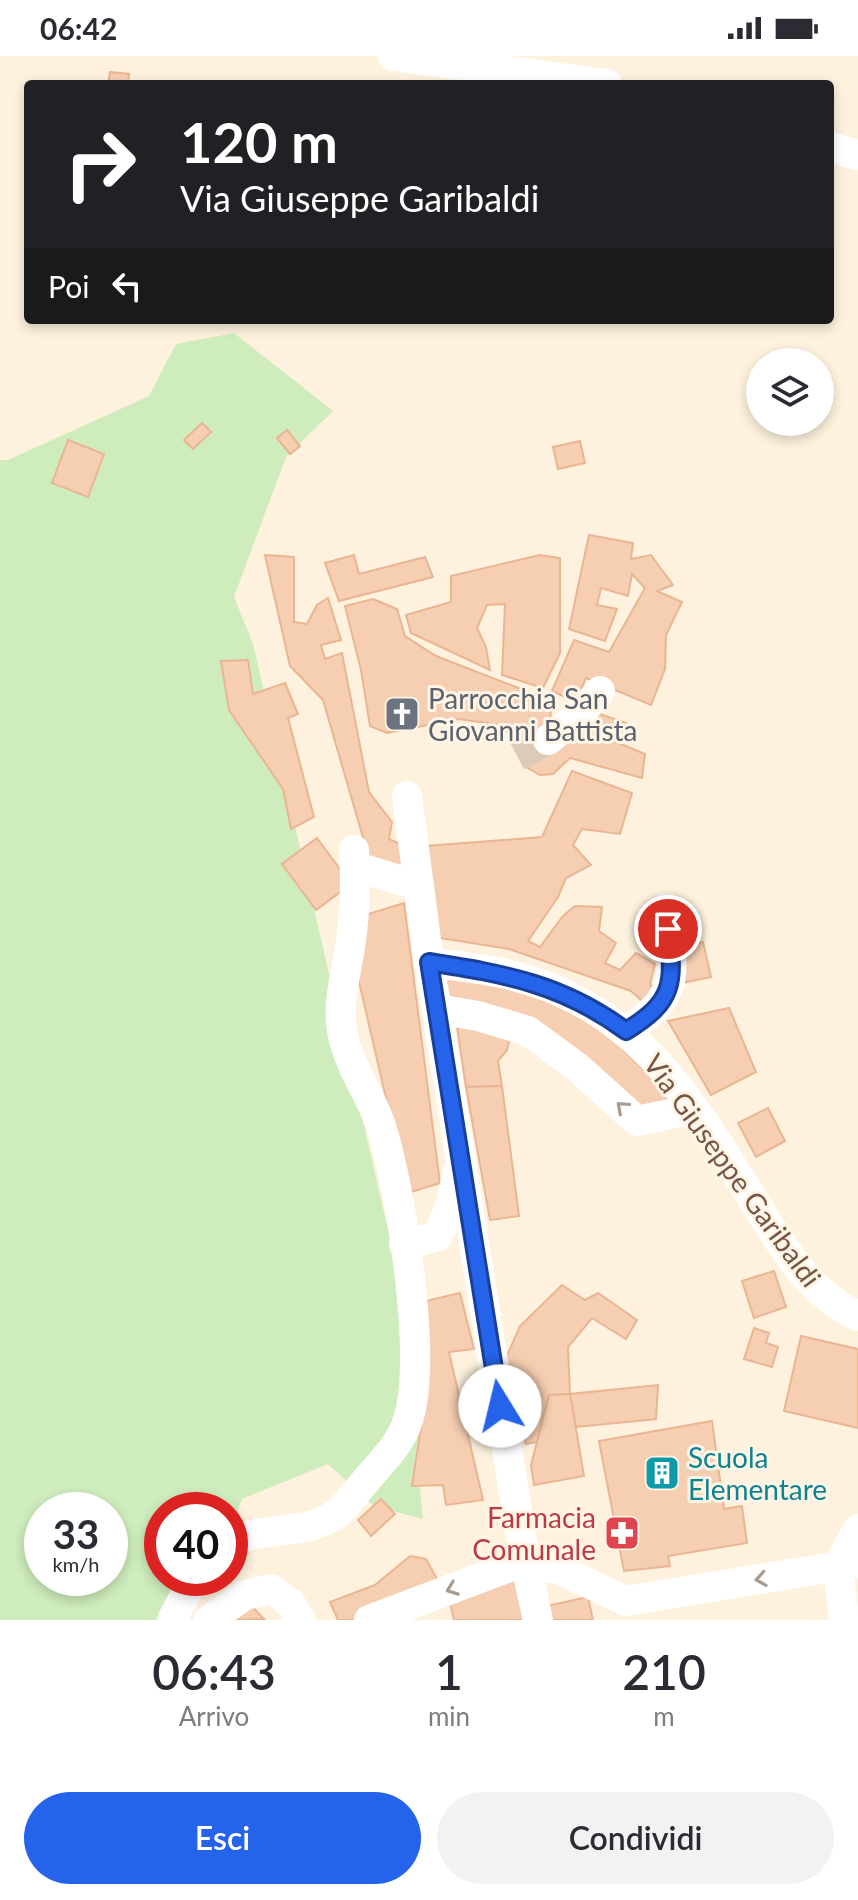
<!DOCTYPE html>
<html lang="it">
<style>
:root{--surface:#fff;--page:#f2f2f3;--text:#2b2b33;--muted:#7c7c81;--accent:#2563eb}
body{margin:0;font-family:Lato,sans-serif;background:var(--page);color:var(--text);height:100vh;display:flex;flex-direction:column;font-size:30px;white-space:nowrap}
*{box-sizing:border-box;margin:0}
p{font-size:26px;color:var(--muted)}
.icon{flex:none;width:44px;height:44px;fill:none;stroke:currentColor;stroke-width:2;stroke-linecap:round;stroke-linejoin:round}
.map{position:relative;height:1564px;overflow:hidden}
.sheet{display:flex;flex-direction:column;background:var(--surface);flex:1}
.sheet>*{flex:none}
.hud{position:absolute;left:24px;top:24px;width:810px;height:244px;border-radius:8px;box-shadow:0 4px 12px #0003;background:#202124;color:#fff;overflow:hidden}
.fabs{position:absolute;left:746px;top:292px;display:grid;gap:16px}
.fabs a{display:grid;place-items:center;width:88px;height:88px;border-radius:50%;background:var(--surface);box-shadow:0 4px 12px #0003;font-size:40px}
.speed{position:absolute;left:24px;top:1436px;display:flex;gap:16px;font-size:40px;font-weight:700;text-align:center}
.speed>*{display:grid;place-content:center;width:104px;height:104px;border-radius:50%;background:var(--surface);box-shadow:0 4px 12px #0003;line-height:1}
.speed small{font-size:20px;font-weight:400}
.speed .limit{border:12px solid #d22;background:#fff;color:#111}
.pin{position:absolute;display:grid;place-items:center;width:68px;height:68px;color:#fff;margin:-34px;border:4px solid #fff;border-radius:50%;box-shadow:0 2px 8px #0007}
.me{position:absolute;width:88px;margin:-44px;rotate:351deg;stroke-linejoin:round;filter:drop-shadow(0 0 6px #0008)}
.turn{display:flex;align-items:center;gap:28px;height:168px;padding:0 24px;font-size:36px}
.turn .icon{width:104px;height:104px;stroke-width:2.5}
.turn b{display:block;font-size:56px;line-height:68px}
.then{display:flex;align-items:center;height:76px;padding:0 24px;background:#0003;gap:16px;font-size:30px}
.eta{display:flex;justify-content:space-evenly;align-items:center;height:136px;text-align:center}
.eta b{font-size:48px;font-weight:600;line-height:56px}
.cta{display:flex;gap:16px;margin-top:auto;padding:16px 24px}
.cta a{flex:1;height:92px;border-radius:48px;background:var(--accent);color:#fff;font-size:32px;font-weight:600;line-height:92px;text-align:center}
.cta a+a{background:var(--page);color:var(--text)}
.status{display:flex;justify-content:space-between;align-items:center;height:56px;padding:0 40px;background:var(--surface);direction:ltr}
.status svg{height:22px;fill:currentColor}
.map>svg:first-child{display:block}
</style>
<div class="status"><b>06:42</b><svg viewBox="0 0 49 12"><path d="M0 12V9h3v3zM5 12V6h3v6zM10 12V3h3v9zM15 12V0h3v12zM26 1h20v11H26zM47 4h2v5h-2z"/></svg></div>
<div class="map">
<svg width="858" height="1564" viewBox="0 0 858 1564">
<rect width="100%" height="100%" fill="#fef2de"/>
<path fill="#ceecbc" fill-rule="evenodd" d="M234 277 333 355 286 401 234 541 253 588 386 1165 449 1361 418 1414 423 1463 374 1450 328 1408 242 1443 230 1474V1454H162V1522H204L180 1564H0V404H8L149 340 176 288ZM42 1454H110V1522H42Z"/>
<g fill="#f6cfb3" stroke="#e9b592" stroke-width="2">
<polygon points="110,16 129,18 128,28 108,28"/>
<polygon points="202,367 211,376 193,393 184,384"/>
<polygon points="287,374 300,390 290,398 277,382"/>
<polygon points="68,384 104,398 88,441 52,427"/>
<polygon points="580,385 585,407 558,413 553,391"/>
<polygon points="589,479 633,487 631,503 651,499 673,529 657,535 682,546 666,579 665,613 651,649 586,622 576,646 552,635 574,584 609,596 645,532 632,518 628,540 601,532 597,549 617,553 605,585 569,573"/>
<polygon points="265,499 294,501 294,566 307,568 317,549 328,542 341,584 321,589 325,603 342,597 369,736 392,766 389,783 402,789 406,821 371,809 323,644 290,610"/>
<polygon points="354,499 359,518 425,501 433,521 339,545 325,507"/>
<polygon points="540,499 560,502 560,597 543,632 502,619 505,548 487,549 477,572 486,591 490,614 411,577 406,559 451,546 451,520"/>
<polygon points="373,543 397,553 405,580 436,600 552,645 548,684 570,676 588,679 597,657 626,667 616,686 645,698 642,722 570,702 553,718 540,719 526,711 518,689 501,669 458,663 387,677 370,670 361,614 345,550"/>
<polygon points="248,604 253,638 285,627 298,658 288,662 314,761 291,773 283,733 229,654 221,605"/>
<polygon points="572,715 632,737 620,778 582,773 573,789 591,809 566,822 558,841 528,885 540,891 563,860 575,850 602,851 599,875 616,887 605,907 620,914 636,897 655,908 650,928 660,939 651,953 631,935 509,893 440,882 426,790 542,781"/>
<polygon points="317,782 351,828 316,854 282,808"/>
<polygon points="404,847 440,1127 408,1137 357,917 365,859"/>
<polygon points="703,886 711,921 682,927 675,892"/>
<polygon points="445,918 546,941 585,956 677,1047 642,1054 449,946"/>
<polygon points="729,952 756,1016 711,1039 668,965"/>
<polygon points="456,964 510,981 507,994 498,1005 502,1030 466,1031"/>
<polygon points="502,1030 519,1160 490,1164 466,1031"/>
<polygon points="768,1052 785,1085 756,1101 738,1067"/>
<polygon points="774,1215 786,1251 754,1262 742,1225"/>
<polygon points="562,1229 585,1244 598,1237 637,1264 626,1283 592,1262 568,1291 570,1338 549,1339 537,1386 526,1388 511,1336 506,1302 520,1270"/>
<polygon points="460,1237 474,1293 449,1296 483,1444 446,1449 443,1429 412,1430 429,1319 418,1247"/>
<polygon points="754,1272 769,1277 766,1287 778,1291 772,1311 744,1303"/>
<polygon points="801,1280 858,1293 858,1372 784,1355"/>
<polygon points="658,1329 656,1363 576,1371 570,1338"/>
<polygon points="570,1338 584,1420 534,1429 531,1409 549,1339"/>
<polygon points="712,1365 724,1453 742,1450 747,1487 668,1500 670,1510 624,1515 599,1385"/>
<polygon points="381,1443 395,1458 371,1480 358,1464"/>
<polygon points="410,1500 426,1503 437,1523 353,1564 338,1564 330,1546 375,1529"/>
<polygon points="520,1520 529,1564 454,1564 449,1543"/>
<polygon points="588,1541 593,1564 545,1564 542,1551"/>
<polygon points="246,1544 264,1563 217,1564"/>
</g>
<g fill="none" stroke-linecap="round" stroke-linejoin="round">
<polyline stroke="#dccbb8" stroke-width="30" stroke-dasharray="30 15" stroke-linecap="butt" points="517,700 548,684"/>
<g stroke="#fff" stroke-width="30">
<polyline points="393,0 607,28"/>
<polyline points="830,91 858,99"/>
<polyline points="548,684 579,659 600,635"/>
<polyline points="407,740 429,906 525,1505 538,1564"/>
<polyline points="355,813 367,814 419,830"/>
<path d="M429 906C453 910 478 912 501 917 635 945 691 1043 757 1150 783 1192 811 1239 858 1260"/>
<polyline points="437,953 478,960 528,975 577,1011 637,1065 694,1053"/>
<path d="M626 975C685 938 672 913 666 852"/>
<polyline points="404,1189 438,1180 449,1153 458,1116"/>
<path d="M230 1486C262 1471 302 1478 330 1462 344 1454 353 1440 363 1428 380 1407 400 1390 408 1364 428 1302 401 1134 381 1070 370 1037 348 1010 342 975 337 947 346 919 350 891 355 859 356 827 354 794"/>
<polyline points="525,1505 560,1514 626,1545 858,1507"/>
<polyline points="838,1510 844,1564"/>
<polyline points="838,1510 858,1473"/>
<polyline points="172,1564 194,1522"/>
<polyline points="209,1564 245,1539 272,1533 290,1547 301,1564"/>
<polyline points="369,1564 525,1505"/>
</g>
</g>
<defs><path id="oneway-chevron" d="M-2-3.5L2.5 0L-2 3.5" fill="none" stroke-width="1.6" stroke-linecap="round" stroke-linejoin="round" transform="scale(2)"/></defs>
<g stroke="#ac9a8f">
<use href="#oneway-chevron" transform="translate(622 1051) rotate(-138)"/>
<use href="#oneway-chevron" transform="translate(761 1523) rotate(171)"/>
<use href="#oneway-chevron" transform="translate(452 1533) rotate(159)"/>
</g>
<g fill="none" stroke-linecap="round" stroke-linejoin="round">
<defs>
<path id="route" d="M500 1350 429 906C505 918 563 928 626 975 675 945 674 927 668 873"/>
</defs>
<use href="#route" stroke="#184099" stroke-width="20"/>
<use href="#route" stroke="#2563eb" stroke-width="14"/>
</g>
<defs>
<symbol id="church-square" viewBox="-11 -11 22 22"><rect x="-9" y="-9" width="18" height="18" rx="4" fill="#6b7280" stroke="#fff5e6"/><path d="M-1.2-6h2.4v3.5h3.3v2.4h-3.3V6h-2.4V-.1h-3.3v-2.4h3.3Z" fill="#fff"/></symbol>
<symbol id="building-square" viewBox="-11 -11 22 22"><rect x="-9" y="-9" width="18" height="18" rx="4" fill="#0f9aa8" stroke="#fff5e6"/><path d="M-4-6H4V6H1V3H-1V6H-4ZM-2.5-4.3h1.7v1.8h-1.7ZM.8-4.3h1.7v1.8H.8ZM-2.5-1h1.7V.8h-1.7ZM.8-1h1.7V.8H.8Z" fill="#fff"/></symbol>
<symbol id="pharmacy-square" viewBox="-11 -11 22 22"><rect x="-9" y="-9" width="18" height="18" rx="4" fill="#e0444e" stroke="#fff5e6"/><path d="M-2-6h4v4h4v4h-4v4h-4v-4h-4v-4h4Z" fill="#fff"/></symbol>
</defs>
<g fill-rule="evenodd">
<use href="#church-square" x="382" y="638" width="40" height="40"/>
<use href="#building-square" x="642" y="1397" width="40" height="40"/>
<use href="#pharmacy-square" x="602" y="1457" width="40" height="40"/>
</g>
<g text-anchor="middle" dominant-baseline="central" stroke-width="6" stroke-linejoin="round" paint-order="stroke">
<g font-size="28" fill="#5b616d" stroke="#fff5e6" text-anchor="start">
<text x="428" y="642">Parrocchia San<tspan x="428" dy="32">Giovanni Battista</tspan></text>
</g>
<g font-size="28" fill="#755744" stroke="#fff5e6">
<text transform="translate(733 1114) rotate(54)">Via Giuseppe Garibaldi</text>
</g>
<g font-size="28" fill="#0d838f" stroke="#fff5e6" text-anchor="start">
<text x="688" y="1401">Scuola<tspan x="688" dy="32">Elementare</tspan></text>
</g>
<g font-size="28" fill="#be3a42" stroke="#fff5e6" text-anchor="end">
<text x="596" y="1461">Farmacia<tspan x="596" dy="32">Comunale</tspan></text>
</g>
</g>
</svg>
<div class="fabs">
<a><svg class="icon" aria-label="layers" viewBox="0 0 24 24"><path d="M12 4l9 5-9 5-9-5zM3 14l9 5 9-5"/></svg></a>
</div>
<div class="speed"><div>33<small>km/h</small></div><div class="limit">40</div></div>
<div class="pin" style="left:668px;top:873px;background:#d93025"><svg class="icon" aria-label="arrive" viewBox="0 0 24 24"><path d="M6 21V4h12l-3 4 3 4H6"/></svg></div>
<svg class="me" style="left:500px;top:1350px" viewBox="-20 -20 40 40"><circle r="19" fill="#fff"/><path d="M0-13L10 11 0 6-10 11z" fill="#2563eb"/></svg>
<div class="hud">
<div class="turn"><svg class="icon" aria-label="right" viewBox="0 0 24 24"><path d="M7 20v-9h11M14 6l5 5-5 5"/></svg><div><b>120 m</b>Via Giuseppe Garibaldi</div></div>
<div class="then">Poi<svg class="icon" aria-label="left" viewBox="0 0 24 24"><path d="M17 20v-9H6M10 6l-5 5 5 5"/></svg></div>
</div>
</div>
<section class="sheet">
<div class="eta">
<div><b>06:43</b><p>Arrivo</p></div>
<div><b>1</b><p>min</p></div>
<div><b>210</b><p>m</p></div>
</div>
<div class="cta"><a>Esci</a><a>Condividi</a></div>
</section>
